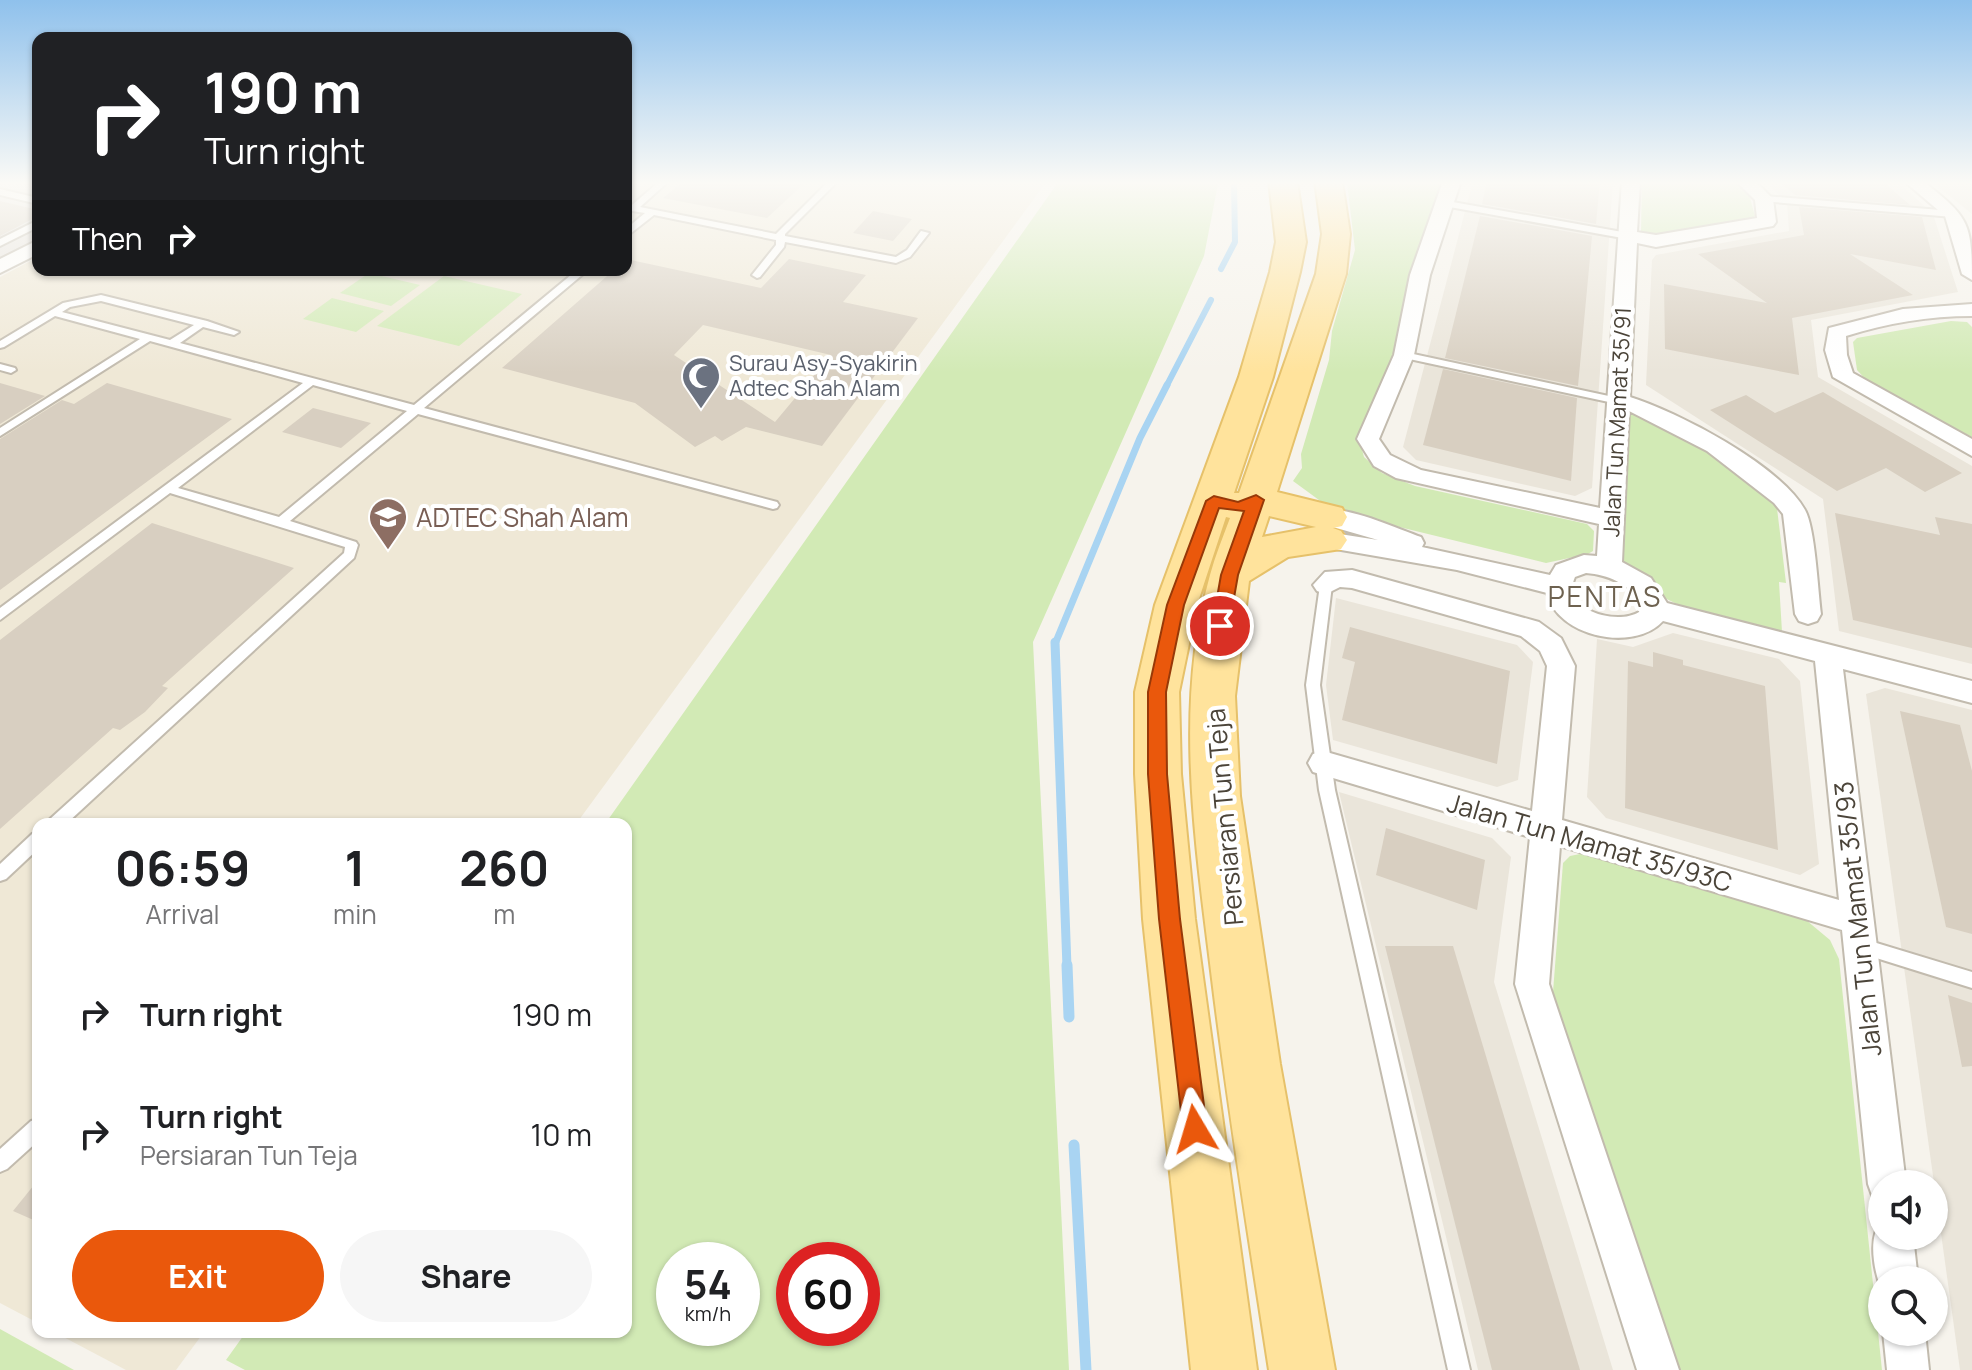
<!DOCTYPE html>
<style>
:root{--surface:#fff;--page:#f6f6f6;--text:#202124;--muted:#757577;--accent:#ea580c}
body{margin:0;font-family:Manrope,sans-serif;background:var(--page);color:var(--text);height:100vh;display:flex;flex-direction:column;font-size:30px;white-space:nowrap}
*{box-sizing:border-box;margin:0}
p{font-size:26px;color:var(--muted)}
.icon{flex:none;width:44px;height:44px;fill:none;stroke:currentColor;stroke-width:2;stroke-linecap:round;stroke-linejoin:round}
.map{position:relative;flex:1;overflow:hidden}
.side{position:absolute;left:32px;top:818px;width:600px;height:520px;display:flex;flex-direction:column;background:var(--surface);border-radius:16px;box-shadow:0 2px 6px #0004}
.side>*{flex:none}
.banner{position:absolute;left:32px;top:32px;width:600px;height:244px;border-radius:16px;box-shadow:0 2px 6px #0004;background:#202124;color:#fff;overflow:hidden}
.controls{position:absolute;left:1868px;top:1170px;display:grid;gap:16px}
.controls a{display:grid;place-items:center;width:80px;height:80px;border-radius:50%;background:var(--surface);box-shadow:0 2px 6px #0004;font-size:40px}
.speed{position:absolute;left:656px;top:1242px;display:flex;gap:16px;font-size:40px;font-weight:700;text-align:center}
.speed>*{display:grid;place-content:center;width:104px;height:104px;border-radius:50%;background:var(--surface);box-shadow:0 2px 6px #0004;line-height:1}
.speed small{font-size:20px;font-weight:400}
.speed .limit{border:12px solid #d22;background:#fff;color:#111}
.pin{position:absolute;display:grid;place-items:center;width:68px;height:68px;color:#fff;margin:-34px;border:4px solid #fff;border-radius:50%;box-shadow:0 2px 8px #0007}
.me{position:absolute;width:88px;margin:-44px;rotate:353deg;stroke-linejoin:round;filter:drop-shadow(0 0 6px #0008)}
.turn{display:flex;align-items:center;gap:28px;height:168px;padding:0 40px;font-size:36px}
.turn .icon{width:104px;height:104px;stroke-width:2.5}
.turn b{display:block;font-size:56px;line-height:68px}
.then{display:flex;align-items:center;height:76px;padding:0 40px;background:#0003;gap:16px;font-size:30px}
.eta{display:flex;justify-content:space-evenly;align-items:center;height:136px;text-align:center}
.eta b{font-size:48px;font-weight:700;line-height:56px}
.action{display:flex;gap:16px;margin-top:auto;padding:16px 40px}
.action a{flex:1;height:92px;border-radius:48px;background:var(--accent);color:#fff;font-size:32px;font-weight:700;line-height:92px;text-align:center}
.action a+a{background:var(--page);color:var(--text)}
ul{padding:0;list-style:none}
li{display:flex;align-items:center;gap:24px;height:120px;padding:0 40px}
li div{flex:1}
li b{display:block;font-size:30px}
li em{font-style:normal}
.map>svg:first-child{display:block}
</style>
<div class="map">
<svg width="1972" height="1370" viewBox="0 0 1972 1370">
<rect width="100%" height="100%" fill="#f6f3ec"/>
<g fill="#eae5da">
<polygon points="1473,181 1613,181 1592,488 1575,496 1416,460 1403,447"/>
<polygon points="1765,181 1897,181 1933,214 1958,292 1811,320 1818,377 1972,466 1972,664 1839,631 1823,499 1646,385 1652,260 1656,255 1789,231 1787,203"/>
<polygon points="1931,181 1972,181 1972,214"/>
<polygon points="1336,598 1517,645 1533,662 1518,780 1497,787 1333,740 1326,685"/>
<polygon points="1673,633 1779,659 1800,681 1819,864 1800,875 1606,818 1587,797 1597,639 1633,647"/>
<polygon points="1885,688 1972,710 1972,1370 1960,1370 1866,694"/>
<polygon points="1339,792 1492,838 1511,857 1494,982 1613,1370 1478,1370"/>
</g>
<polygon fill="#e6e2dd" points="0,181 38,181 38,243 0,264"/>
<g fill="#efe8d6">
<polygon points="626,181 1047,181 576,824 38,824 38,1323 0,1303 0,277 38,257 38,270 626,270"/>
<polygon points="54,1332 204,1332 176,1370 126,1370"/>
</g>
<g fill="#d2eab5" fill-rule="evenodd">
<path d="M1059 181 1218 184 1204 256 1033 642 1069 1370H245L226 1360 246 1332H626V824H605ZM674 1260H742V1328H674ZM794 1260H862V1328H794Z"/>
<polygon points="1443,181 1409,273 1393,354 1359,438 1364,457 1382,473 1415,486 1587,524 1594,531 1593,551 1588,554 1546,563 1538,561 1334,511 1293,481 1302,468 1301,454 1329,360 1332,331 1355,250 1347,182"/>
<polygon points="1642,181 1736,181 1750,198 1755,216 1746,221 1656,236 1641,231"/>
<polygon points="369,273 420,285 391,306 340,293"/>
<polygon points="444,276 522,294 459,346 377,326"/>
<polygon points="332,298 384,311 356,332 303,319"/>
<polygon points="1951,321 1967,322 1972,327 1972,437 1870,384 1857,370 1853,342 1857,338"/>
<path d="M1629 414H1637L1692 441 1776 500 1786 583 1779 582 1782 632C1728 618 1652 612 1622 558L1626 418Z"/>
<polygon points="1585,853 1806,920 1830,940 1839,959 1882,1370 1678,1370 1553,992 1563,863 1570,856"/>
<polygon points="0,1329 74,1370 0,1370"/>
</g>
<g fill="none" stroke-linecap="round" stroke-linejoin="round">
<g stroke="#a9d4f2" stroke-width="6">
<polyline points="1221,269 1235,242 1234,181"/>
<polyline points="1166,387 1211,300"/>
</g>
<polyline stroke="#a9d4f2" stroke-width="7" points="1055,644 1140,438 1167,385"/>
<polyline stroke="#a9d4f2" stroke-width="9" points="1055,642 1067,967"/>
<g stroke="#a9d4f2" stroke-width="11">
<polyline points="1067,965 1069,1017"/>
<polyline points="1074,1145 1086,1370"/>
</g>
</g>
<g fill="#d8cfc1" fill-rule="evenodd">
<polygon points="684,181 739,185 743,181 807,181 767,218 663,198"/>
<polygon points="1487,181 1600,181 1596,224 1482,204"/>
<polygon points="1779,181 1882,181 1910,205 1795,195"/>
<polygon points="0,201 38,210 38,216 0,236"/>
<polygon points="1799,207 1922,217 1936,270 1850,254 1913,295 1792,318 1799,375 1665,349 1664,284 1767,303 1698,254 1804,235"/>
<polygon points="873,211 912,219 893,241 853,233"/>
<polygon points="1480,216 1592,236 1578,386 1445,358"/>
<path d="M626 259 761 288 789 259 866 275 843 302 918 318 822 446 746 427 722 441 715 436 695 447 635 403 502 368 614 270H626ZM703 325 831 355 775 422 674 355Z"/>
<polygon points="1443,369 1577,398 1571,481 1423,445"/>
<polygon points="0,383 45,396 0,424"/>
<polygon points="107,383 232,419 0,590 0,439 62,400 74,404"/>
<polygon points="1823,392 1843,404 1962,473 1925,492 1886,468 1837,491 1710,410 1746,395 1775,413"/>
<polygon points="313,408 371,423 341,448 282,432"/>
<polygon points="1835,513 1940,535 1935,517 1972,524 1972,648 1853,620"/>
<polygon points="152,523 294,568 162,686 168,688 145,712 120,730 113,728 0,829 0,640"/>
<polygon points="1350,627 1510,671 1497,764 1342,720 1355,662 1342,658"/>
<polygon points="1653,652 1683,660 1683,665 1765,686 1778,850 1625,808 1628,661 1653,667"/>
<polygon points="1900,711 1960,725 1972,771 1972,934 1946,927"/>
<polygon points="1386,828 1485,860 1477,910 1376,875"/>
<polygon points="1385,946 1453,946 1580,1370 1492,1370"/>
<polygon points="1948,995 1972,1003 1972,1066 1962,1067"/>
<polygon points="38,1180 38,1222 13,1211"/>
</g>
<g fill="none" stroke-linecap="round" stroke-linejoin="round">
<defs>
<g id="lane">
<polygon points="660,181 669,181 640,207 776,234 829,181 838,181 785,234 785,236 896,257 907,250 921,231 929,233 910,257 896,263 785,242 784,247 760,277 757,278 752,275 776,245 776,240 654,215 626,237 626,229 645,213 626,210 626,204 632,205"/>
<polygon points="0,189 38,198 38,204 0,195"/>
<polygon points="1764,196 1953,211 1957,214 1953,217 1761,201 1761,197"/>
<polygon points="1447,201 1628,233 1633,236 1628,239 1444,206 1444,202"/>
<polygon points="38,220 38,227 0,246 0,239"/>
<path d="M577 270H588L424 408 777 502 779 505 777 508 773 509 418 414 290 521 356 542 358 545 354 558 66 824H47L50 819 344 553 345 547 170 493 0 620V608L303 383 150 341 0 436V428L140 339 55 316 4 347 0 348V341L63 303 101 295 207 321 239 332 234 335 203 327 180 343 414 405ZM101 301 194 325 170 340 62 312 70 307ZM313 385 407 411 279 517 178 488Z"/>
<polygon points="1404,352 1618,398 1623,401 1618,404 1400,357 1399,355"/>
<polygon points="0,364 15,368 16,370 11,373 0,370"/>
<polygon points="1326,580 1332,585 1320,685 1335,790 1470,1370 1448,1370 1319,790 1306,685 1320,585"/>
<polygon points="38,832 38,849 6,879 0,881 0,864 32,834"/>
<polygon points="1860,938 1972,972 1972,988 1854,951 1852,946 1854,941"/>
<polygon points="38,1119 38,1141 7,1169 0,1172 0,1149 31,1121"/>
</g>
<g id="street">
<path d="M1443 181H1461L1430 275 1414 355 1379 439 1390 455 1421 470 1600 508 1622 181H1640L1637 232 1656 235 1757 218 1755 200 1736 181H1755L1773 199 1776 222 1773 226 1656 247 1637 243 1630 397C1678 412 1780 465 1805 510 1815 527 1818 591 1821 614L1817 621 1808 624 1799 621 1795 614 1783 514 1774 503 1707 451 1629 411 1622 562 1651 578 1667 603 1972 681V703L1843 669 1906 1184H1882V1201L1873 1198 1868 1184 1842 930 1560 846 1549 984 1679 1370H1637L1515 984 1530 837 1323 775 1313 772 1308 763 1313 754 1323 751 1532 811 1547 666 1540 651 1521 636 1352 588 1340 587 1326 594 1317 591 1313 585 1325 572 1352 570 1539 622 1561 638 1575 666 1562 820 1839 900 1815 661 1663 621C1634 653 1557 637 1547 593L1457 570 1318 546 1315 540 1318 534 1327 532 1378 540 1319 523 1316 517 1319 511C1345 504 1395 528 1421 537L1424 543 1422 547 1550 575 1556 565 1584 555 1597 556 1599 524 1396 478 1374 466 1357 439 1394 355 1410 275ZM1586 573C1609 575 1627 583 1641 602L1639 612C1617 626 1560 610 1575 577Z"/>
<path d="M1904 181H1923C1968 217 1972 221 1972 280L1962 274 1945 216Z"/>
<polygon points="38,240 38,254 0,273 0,259"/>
<path d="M1972 304V316C1929 316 1887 323 1846 336L1847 355 1853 373 1972 439V456L1833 377 1825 350 1829 328 1903 309Z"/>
<path d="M1882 1221V1236H1913L1918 1280H1882V1291C1874 1272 1867 1236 1882 1221Z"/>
<polygon points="1883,1332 1925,1332 1929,1370 1887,1370"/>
</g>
<path id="primary" d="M1269 181H1297L1306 242 1300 272 1273 377 1234 493H1239L1316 274 1322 234 1315 181H1342L1350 234 1346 274 1277 492 1342 508 1347 517 1342 526 1333 528 1341 531 1347 540 1341 549 1288 557 1249 581 1235 696 1240 796 1280 1064 1335 1370H1269C1249 1240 1228 1110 1212 979 1196 846 1173 707 1210 575 1215 556 1223 537 1230 518L1226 517 1197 605 1179 692 1181 774 1195 919 1257 1370H1191L1143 919 1135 774V692L1155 605 1239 377 1270 272 1276 242ZM1269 516 1316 527 1262 537Z"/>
</defs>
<use href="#lane" stroke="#c2bbae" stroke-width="4"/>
<use href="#street" stroke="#c2bbae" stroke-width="4"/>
<use href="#primary" stroke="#e6c16a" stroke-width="4"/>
<use href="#lane" fill="#fff" fill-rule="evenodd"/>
<use href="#street" fill="#fff" fill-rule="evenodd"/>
<use href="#primary" fill="#ffe39c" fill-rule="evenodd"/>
</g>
<linearGradient id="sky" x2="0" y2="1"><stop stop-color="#8fc1ec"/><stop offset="0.49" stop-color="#fbfaf6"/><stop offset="1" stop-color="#fbfaf6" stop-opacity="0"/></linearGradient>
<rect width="1972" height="373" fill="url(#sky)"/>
<polygon fill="#ea580c" stroke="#983908" stroke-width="2" points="1256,495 1264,500 1238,575 1229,626 1220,632 1212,626 1221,575 1244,511 1219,508 1184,605 1166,692 1167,774 1180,919 1207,1129 1204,1138 1195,1142 1186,1138 1183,1129 1159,919 1148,774 1148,692 1167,605 1206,501 1214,496 1238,502"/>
<defs>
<symbol id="mosque-pin" viewBox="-11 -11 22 30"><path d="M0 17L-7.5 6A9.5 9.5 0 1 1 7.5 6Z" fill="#6b7280" stroke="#fff"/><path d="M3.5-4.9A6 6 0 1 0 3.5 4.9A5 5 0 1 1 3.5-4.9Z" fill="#fff"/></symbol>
<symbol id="school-pin" viewBox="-11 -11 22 30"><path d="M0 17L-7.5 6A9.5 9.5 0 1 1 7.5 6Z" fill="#8d6e63" stroke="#fff"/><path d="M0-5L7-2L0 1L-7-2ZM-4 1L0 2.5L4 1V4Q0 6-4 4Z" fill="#fff"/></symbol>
</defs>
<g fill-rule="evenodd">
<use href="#mosque-pin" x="679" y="354" width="44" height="60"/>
<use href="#school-pin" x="366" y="495" width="44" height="60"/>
</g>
<g text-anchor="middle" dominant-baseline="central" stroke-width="8" stroke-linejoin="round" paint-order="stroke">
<g font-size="22" fill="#5b616d" stroke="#fff" text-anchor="start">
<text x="729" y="363">Surau Asy-Syakirin<tspan x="729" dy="25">Adtec Shah Alam</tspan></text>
</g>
<g font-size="22" fill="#4b4439" stroke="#fff">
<text transform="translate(1617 422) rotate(-87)">Jalan Tun Mamat 35/91</text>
</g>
<g font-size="26" fill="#785e54" stroke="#fff" text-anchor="start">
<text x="416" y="517">ADTEC Shah Alam</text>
</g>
<g font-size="26" fill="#4b4439" stroke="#fff">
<text transform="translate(1224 817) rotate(-95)">Persiaran Tun Teja</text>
<text transform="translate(1590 842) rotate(16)">Jalan Tun Mamat 35/93C</text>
<text transform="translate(1857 919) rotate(-96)">Jalan Tun Mamat 35/93</text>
</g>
<g font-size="28" letter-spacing="2" fill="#6e6250" stroke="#fff">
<text x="1605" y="596">PENTAS</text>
</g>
</g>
</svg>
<div class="controls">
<a><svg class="icon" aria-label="sound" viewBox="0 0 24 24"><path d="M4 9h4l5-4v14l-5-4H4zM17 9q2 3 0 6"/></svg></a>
<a><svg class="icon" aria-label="search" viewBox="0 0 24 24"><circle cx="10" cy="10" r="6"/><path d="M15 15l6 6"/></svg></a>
</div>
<div class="speed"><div>54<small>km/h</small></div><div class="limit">60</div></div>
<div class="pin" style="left:1220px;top:626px;background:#d93025"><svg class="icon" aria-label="arrive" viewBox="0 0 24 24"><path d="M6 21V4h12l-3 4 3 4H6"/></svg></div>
<svg class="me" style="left:1195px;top:1129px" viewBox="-20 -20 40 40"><path d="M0-17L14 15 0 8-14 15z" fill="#ea580c" stroke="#fff" stroke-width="4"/></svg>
<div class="banner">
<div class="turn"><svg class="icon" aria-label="right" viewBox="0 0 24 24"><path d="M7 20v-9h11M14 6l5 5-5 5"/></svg><div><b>190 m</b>Turn right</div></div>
<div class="then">Then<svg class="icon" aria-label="right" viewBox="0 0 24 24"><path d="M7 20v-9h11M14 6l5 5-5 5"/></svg></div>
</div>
<section class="side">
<div class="eta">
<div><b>06:59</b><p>Arrival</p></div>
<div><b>1</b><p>min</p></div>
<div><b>260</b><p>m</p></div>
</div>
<ul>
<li><svg class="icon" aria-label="right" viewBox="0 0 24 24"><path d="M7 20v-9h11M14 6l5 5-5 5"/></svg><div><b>Turn right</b></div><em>190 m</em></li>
<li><svg class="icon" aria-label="right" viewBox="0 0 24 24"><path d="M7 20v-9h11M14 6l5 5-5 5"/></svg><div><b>Turn right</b><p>Persiaran Tun Teja</p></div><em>10 m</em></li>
</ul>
<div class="action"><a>Exit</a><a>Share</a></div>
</section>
</div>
